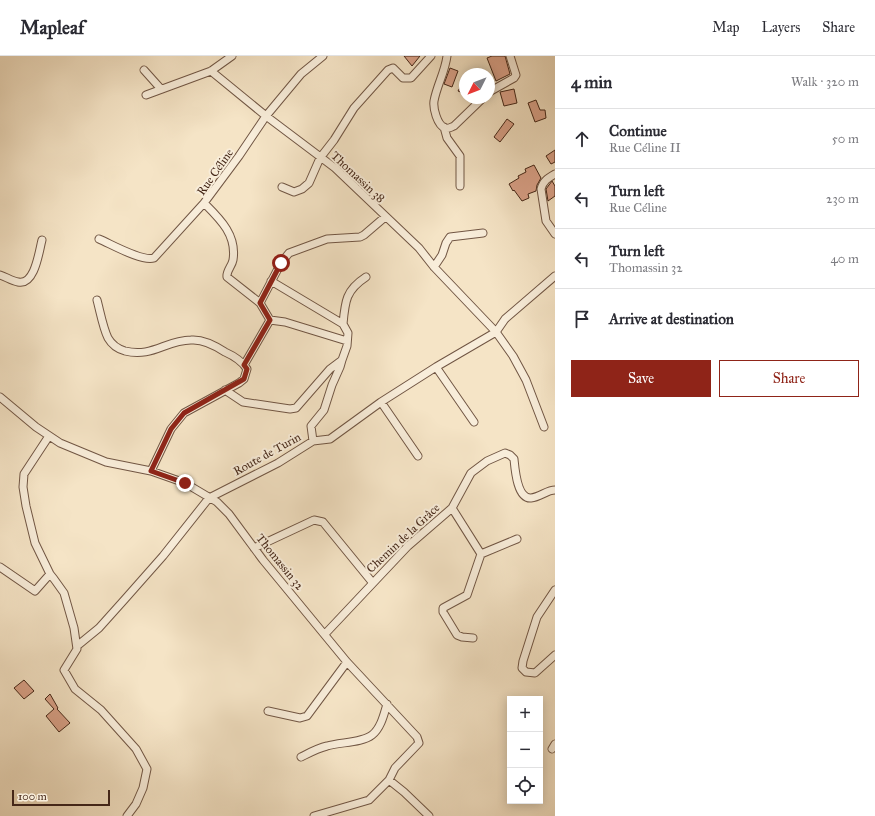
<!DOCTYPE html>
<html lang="en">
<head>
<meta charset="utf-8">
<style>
  :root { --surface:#fff; --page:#f2f2f3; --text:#2b2b33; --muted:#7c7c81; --line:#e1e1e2; --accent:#8f2418 }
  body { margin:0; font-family:"IM FELL Great Primer",serif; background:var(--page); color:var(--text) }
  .controls { position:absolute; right:12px; bottom:12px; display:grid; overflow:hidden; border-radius:0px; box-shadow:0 2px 10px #0003 }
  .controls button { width:36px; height:36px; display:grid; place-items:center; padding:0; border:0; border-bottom:1px solid var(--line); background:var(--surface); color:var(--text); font:20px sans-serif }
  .compass { position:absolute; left:459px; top:12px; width:36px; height:36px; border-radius:50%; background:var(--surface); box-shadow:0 2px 10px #0003; rotate:228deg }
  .scale { position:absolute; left:12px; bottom:10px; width:98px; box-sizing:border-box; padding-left:4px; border:2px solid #452718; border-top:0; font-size:11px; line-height:14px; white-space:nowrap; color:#452718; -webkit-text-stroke:3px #f8edda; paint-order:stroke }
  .stop { position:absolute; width:12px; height:12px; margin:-9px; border:3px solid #8f2418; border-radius:50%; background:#fff }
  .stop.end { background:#8f2418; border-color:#fff; box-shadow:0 1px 4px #0008 }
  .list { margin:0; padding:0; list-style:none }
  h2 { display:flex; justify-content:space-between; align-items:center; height:52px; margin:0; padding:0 16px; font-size:17px }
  h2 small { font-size:13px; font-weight:400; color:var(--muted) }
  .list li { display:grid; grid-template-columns:26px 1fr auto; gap:12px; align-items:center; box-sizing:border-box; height:60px; padding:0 16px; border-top:1px solid var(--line) }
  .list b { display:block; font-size:15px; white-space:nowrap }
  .list p { margin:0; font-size:13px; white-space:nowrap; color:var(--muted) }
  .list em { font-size:13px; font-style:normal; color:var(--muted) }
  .actions { display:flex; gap:8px; padding:12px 16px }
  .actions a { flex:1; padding:9px 0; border:1px solid var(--accent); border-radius:0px; text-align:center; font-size:14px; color:var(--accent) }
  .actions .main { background:var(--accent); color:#fff }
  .icon { flex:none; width:22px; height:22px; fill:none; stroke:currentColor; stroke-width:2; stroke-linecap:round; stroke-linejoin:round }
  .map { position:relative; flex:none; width:555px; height:760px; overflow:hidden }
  header { display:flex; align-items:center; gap:24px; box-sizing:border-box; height:56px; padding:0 20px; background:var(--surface); border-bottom:1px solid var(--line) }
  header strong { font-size:19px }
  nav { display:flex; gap:22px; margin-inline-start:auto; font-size:14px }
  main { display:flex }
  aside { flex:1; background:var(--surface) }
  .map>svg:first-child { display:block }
</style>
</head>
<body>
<header>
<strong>Mapleaf</strong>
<nav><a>Map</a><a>Layers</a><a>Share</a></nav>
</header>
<main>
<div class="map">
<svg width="555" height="760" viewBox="0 0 555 760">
  <rect width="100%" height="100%" fill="#f5e4c6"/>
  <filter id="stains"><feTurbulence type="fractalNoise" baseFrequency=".005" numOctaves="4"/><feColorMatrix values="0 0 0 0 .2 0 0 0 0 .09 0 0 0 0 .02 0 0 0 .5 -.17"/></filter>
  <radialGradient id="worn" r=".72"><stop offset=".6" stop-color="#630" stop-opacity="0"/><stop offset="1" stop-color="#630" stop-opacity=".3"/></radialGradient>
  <path fill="#dba38a" stroke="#452718" d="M404,0H420L412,10Z
    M492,0H505L510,18L496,25L487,2Z
    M450,12L458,15L452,31L444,28Z
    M465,23V38L458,35Z
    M514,33L517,47L504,50L500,36Z
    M536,44L540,54H545L546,62L535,66L528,47Z
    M507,63L514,68L500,86L494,81Z
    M555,94V106L551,108L546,100Z
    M534,109L541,122L537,129L536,135L528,138L529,142L522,145L514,134L513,135L509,128L519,122L518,120L526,116L525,113Z
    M552,125L555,130V140L548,145L546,133Z
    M24,624L34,635L24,643L14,632Z
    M50,638L58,652L57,653L70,667L59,676L46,660L54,653L45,643Z"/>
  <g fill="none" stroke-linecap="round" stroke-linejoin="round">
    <g stroke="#715644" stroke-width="9">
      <path id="minor" d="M447,0C445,16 437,29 434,45C433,52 437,69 445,72C449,73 451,71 454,70L483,42
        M144,14L161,33
        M211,15L266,60L335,112L419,192L434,211L496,276L513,300L526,324L544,371
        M489,36L514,22L516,19L510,0
        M146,39L211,15L232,0
        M444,71L447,82L460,100V130
        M555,118C548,122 543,125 541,133L546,165L555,178
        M282,131L294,136L302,133L309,127L320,102L334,84L354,52L388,14L393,12L403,22H411L431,0
        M204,147C220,163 237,179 233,204C232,210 226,215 227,221L260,247L270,264L244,309
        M99,183C111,188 142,206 154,202L204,147L239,100L266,60L301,18L323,0
        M434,211L442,199L446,187L450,181L483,177
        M0,219C6,221 12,225 18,226C35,230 39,195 42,184
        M97,244C100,255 103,272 108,282C112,289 118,293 125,295C152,302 166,284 191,284C203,283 216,290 225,296C234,300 242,305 247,313L244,323L239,327L184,357L171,373L151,415
        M260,247L281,207L289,197L327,183L360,181L364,179L385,161
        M270,264L285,266L347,285
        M343,268C345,245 346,234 366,221
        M436,311L474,366
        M225,334L243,346L290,353L296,352L330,313L342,304L347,290L348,277L343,268L271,225
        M0,341L36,371L60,387L106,406L151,415L185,427L217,446L229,458L263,504L347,606L417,681L419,687L395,712L389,724L369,744L314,760
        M381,346L418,400
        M49,380L24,418L23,431L26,450L35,487L50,518L54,523L64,537L74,572L77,593L64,614L75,633L101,654L136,693L147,713L143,732L136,748L127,760
        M313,385L311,370L324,354L332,329L340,311L342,304
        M452,452L481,498
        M254,492L314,464L323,466L372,526
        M0,511L35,535L50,518
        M555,534L537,561L523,605L522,612L526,616L535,617L555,599
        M325,578L408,490L452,452L471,417L487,405L505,397L510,399L514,403C515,413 517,443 531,442C540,441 547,434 555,434
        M473,582L462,581L457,579L443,556V552L467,539L481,498L517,483
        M77,590L99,572L125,543L163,500L209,442L278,407L313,385L330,383L381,346L436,311L496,276L505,263L555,220
        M268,655L300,662L307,660L347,606
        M552,693L555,688
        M301,701C309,697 318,692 327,690C340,686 362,687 372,679C381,672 384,658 387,648
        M389,724L404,736L429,760"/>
    </g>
    <use href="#minor" stroke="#f8edda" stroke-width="7"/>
  </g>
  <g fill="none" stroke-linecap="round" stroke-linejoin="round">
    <path stroke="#8f2418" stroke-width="5" d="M185,427L151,415L171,373L184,357L244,323L247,313L244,309L270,264L260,247L281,207"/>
  </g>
  <g text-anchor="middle" stroke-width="4" stroke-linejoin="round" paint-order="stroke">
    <g font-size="12" fill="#452718" stroke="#f8edda">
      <text transform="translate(215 116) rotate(-55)" y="4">Rue Céline</text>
      <text transform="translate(358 121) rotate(43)" y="4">Thomassin 38</text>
      <text transform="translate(267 398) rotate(-29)" y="4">Route de Turin</text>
      <text transform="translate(403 482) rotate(-43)" y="4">Chemin de la Grâce</text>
      <text transform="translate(280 506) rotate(51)" y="4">Thomassin 32</text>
    </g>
  </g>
  <rect width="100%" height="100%" filter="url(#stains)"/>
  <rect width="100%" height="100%" fill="url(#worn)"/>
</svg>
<div class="controls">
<button>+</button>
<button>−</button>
<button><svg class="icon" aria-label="locate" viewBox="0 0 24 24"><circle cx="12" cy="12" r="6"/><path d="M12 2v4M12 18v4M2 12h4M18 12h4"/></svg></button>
</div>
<svg class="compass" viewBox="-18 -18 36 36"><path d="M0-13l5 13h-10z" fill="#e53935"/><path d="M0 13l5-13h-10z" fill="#7c7c81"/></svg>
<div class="scale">100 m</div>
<div class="stop" style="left:281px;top:207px"></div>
<div class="stop end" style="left:185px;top:427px"></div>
</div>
<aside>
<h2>4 min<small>Walk · 320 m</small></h2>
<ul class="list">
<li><svg class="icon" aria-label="ahead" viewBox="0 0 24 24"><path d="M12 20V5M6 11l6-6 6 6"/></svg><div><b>Continue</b><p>Rue Céline II</p></div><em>50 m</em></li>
<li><svg class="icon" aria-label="left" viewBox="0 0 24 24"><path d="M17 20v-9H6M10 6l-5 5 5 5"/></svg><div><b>Turn left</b><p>Rue Céline</p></div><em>230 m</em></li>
<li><svg class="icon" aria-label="left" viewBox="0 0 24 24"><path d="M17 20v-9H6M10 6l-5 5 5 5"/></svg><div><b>Turn left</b><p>Thomassin 32</p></div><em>40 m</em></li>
<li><svg class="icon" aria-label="arrive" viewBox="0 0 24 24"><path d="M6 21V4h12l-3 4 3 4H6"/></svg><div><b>Arrive at destination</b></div></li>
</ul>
<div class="actions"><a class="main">Save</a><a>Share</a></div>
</aside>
</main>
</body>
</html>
